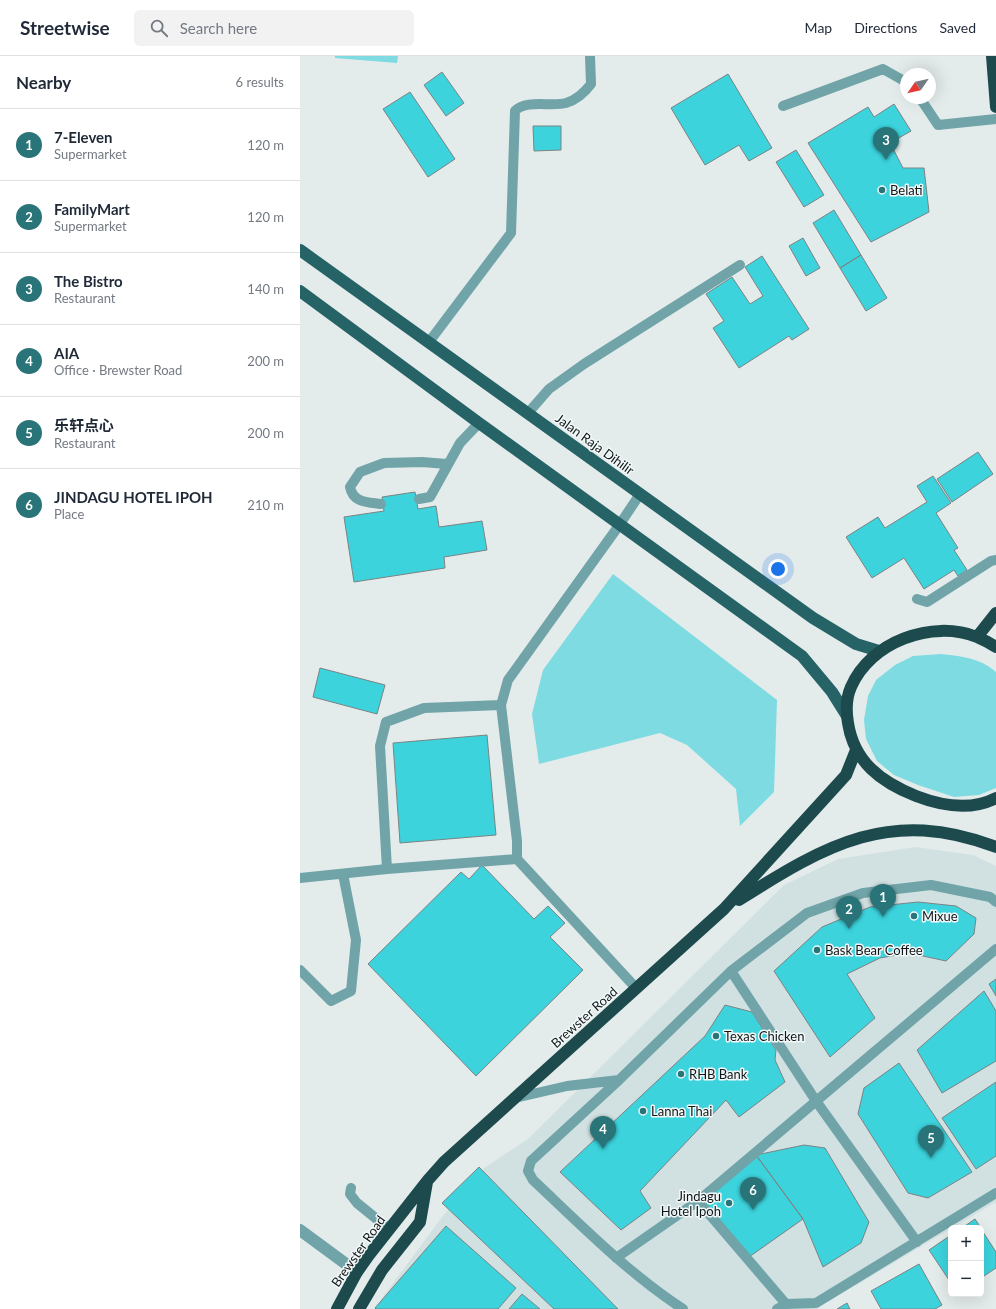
<!DOCTYPE html>
<html lang="en">
<head>
<meta charset="utf-8">
<style>
  :root { --surface:#fff; --page:#f2f2f3; --text:#1f2937; --muted:#747a83; --line:#e0e1e3; --accent:#297478 }
  body { margin:0; font-family:Lato,"Noto Sans SC",sans-serif; background:var(--page); color:var(--text) }
  .controls { position:absolute; right:12px; bottom:12px; display:grid; overflow:hidden; border-radius:6px; box-shadow:0 4px 16px #0002 }
  .controls button { width:36px; height:36px; display:grid; place-items:center; padding:0; border:0; border-bottom:1px solid var(--line); background:var(--surface); color:var(--text); font:20px sans-serif }
  .compass { position:absolute; left:600px; top:12px; width:36px; height:36px; border-radius:50%; background:var(--surface); box-shadow:0 4px 16px #0002; rotate:236deg }
  .you { position:absolute; left:478px; top:513px; width:14px; height:14px; margin:-10px; border:3px solid #fff; border-radius:50%; background:#1a73e8; box-shadow:0 0 0 6px #1a73e833 }
  .badge { display:grid; place-items:center; width:26px; height:26px; border-radius:50%; background:var(--accent); color:#fff; font-size:13px; font-weight:700 }
  .pin { position:absolute; translate:-50% -33px; filter:drop-shadow(0 1px 2px #0008) }
  .pin::after { content:''; position:absolute; top:21px; width:14px; height:12px; background:inherit; clip-path:polygon(0 0,100% 0,50% 100%) }
  .list { margin:0; padding:0; list-style:none }
  h2 { display:flex; justify-content:space-between; align-items:center; height:52px; margin:0; padding:0 16px; font-size:17px }
  h2 small { font-size:13px; font-weight:400; color:var(--muted) }
  .list li { display:grid; grid-template-columns:26px 1fr auto; gap:12px; align-items:center; box-sizing:border-box; height:72px; padding:0 16px; border-top:1px solid var(--line) }
  .list b { display:block; font-size:15px; white-space:nowrap }
  .list p { margin:0; font-size:13px; white-space:nowrap; color:var(--muted) }
  .list em { font-size:13px; font-style:normal; color:var(--muted) }
  .icon { flex:none; width:22px; height:22px; fill:none; stroke:currentColor; stroke-width:2; stroke-linecap:round; stroke-linejoin:round }
  .map { position:relative; flex:none; width:696px; height:1253px; overflow:hidden }
  header { display:flex; align-items:center; gap:24px; box-sizing:border-box; height:56px; padding:0 20px; background:var(--surface); border-bottom:1px solid var(--line) }
  header strong { font-size:19px }
  nav { display:flex; gap:22px; margin-inline-start:auto; font-size:14px }
  .search { width:280px; height:36px; background:var(--page); display:flex; align-items:center; gap:10px; box-sizing:border-box; padding:0 14px; border-radius:6px; color:var(--muted); font-size:15px }
  main { display:flex }
  aside { flex:1; background:var(--surface) }
  .map>svg:first-child { display:block }
</style>
</head>
<body>
<header>
<strong>Streetwise</strong>
<div class="search"><svg class="icon" aria-label="search" viewBox="0 0 24 24"><circle cx="10" cy="10" r="6"/><path d="M15 15l6 6"/></svg>Search here</div>
<nav><a>Map</a><a>Directions</a><a>Saved</a></nav>
</header>
<main>
<aside>
<h2>Nearby<small>6 results</small></h2>
<ul class="list">
<li><span class="badge">1</span><div><b>7-Eleven</b><p>Supermarket</p></div><em>120 m</em></li>
<li><span class="badge">2</span><div><b>FamilyMart</b><p>Supermarket</p></div><em>120 m</em></li>
<li><span class="badge">3</span><div><b>The Bistro</b><p>Restaurant</p></div><em>140 m</em></li>
<li><span class="badge">4</span><div><b>AIA</b><p>Office · Brewster Road</p></div><em>200 m</em></li>
<li><span class="badge">5</span><div><b>乐轩点心</b><p>Restaurant</p></div><em>200 m</em></li>
<li><span class="badge">6</span><div><b>JINDAGU HOTEL IPOH</b><p>Place</p></div><em>210 m</em></li>
</ul>
</aside>
<div class="map">
<svg width="696" height="1253" viewBox="0 0 696 1253">
  <rect width="100%" height="100%" fill="#e4ebeb"/>
  <path fill="#d1e1e2" d="M615,791L673,799L696,810V1146L516,1253H74L142,1161L184,1112L228,1083L484,829L538,803Z"/>
  <path fill="#7ddbe1" d="M35,0H98L97,7L35,2Z
    M313,518L477,644L474,736L440,770L436,733L387,689L360,677L239,708L232,658L243,614Z
    M641,598C661,600 680,602 696,616V732L679,739L654,741L618,729L594,719L577,705L566,683L564,664L568,640L576,624L595,609L613,600Z"/>
  <path fill="#3cd3dd" stroke="#7c8383" d="M142,16L164,47L146,60L124,29Z
    M428,18L472,92L449,105L439,89L405,109L371,52Z
    M110,36L155,103L128,121L83,53Z
    M594,48L611,75L590,87L603,112H624L629,156L571,186L508,87L568,51L574,61Z
    M233,70H261V94L234,95Z
    M496,94L524,139L504,151L476,106Z
    M534,154L561,199L540,212L513,167Z
    M503,182L520,212L506,220L489,190Z
    M561,199L587,242L566,255L540,212Z
    M462,200L509,273L492,284L489,280L439,312L413,272L424,265L406,238L432,221L450,248L463,240L445,211Z
    M678,396L693,418L652,446L637,423Z
    M633,420L651,447L636,457L658,492L654,494L667,514L658,520L654,514L624,533L604,502L572,522L546,481L578,461L585,472L627,446L617,430Z
    M115,436L118,453L136,450L139,471L182,465L187,494L144,501L145,512L54,526L44,461L84,455L82,441Z
    M20,612L85,629L77,658L13,641Z
    M187,679L196,779L100,787L93,687Z
    M182,809L234,863L248,850L265,867L250,881L283,914L176,1020L68,908L161,816L169,823Z
    M618,846L656,850L676,862L674,878L646,905L609,897L580,902L547,918L575,962L530,1001L474,915L522,871L570,851Z
    M696,923V940L689,928Z
    M684,935L696,955V1005L642,1037L617,994Z
    M425,949L452,956L476,994L475,1004L485,1026L439,1061L426,1044L340,1135L351,1152L321,1174L260,1116L405,980Z
    M599,1007L672,1116L628,1142L608,1137L558,1058L564,1032Z
    M696,1026V1100L676,1113L642,1062Z
    M504,1089L525,1092L569,1166L561,1187L523,1211L503,1163L456,1099Z
    M456,1099L503,1163L449,1201L402,1145Z
    M179,1111L318,1253H254L142,1147Z
    M675,1163L681,1172H662Z
    M146,1170L216,1232L198,1253H76L75,1252Z
    M681,1173L696,1196V1212L681,1222Z
    M651,1179V1227L629,1194Z
    M619,1208L642,1249L635,1253H581L571,1235Z
    M222,1238L240,1253H209Z
    M547,1247L550,1253H537Z"/>
  <g fill="none" stroke-linecap="round" stroke-linejoin="round">
    <path stroke="#70a4a8" stroke-width="10" d="M620,42L638,69L696,63
      M483,50L583,13L606,26
      M129,286L211,177L215,55C226,43 252,51 266,47C276,44 285,36 291,28L290,0
      M228,357L249,333L284,308L440,209
      M119,443L130,441L160,387L179,367
      M81,448C68,446 53,447 50,431L60,416L84,407L122,406L147,408
      M617,543L627,546L691,505L696,504
      M217,803L336,932
      M87,813L80,690L86,666L124,652L201,649
      M0,822L87,813L217,803V785L201,649L208,624L320,468L340,438
      M0,914L31,945L51,935L56,884L43,818
      M431,915L516,1045L617,1186
      M215,1042L267,1030L319,1024
      M51,1132L50,1138L57,1147L89,1173
      M398,1145L486,1248
      M316,1202L398,1145L696,893
      M383,1253C328,1217 281,1169 233,1124L228,1115L231,1105L319,1024L431,915L507,857L563,837L631,829L690,841L696,846
      M477,1253L486,1248L516,1247L696,1137"/>
    <path stroke="#70a4a8" stroke-width="12" d="M0,1174L57,1216"/>
    <path stroke="#266367" stroke-width="12" d="M0,194L513,562L556,588L579,595
      M0,235L179,367L502,600L532,636L547,660"/>
    <path stroke="#1d4a4d" stroke-width="12" d="M692,0L696,51
      M677,581L696,557
      M696,591C690,587 684,584 677,581C632,563 570,586 551,631C546,642 546,655 548,667C554,706 581,726 616,740C642,750 671,755 696,742
      M439,844C527,788 591,751 696,791
      M37,1253L57,1216L69,1199L128,1124L144,1106L424,853L546,719L556,694
      M59,1253L82,1214L120,1166L127,1126"/>
  </g>
  <g fill="#297478" stroke="#f1f8f9" stroke-width="1.5">
    <circle cx="582" cy="134" r="4"/>
    <circle cx="614" cy="860" r="4"/>
    <circle cx="517" cy="894" r="4"/>
    <circle cx="416" cy="980" r="4"/>
    <circle cx="381" cy="1018" r="4"/>
    <circle cx="343" cy="1055" r="4"/>
    <circle cx="429" cy="1147" r="4"/>
  </g>
  <g text-anchor="middle" stroke-width="3" stroke-linejoin="round" paint-order="stroke">
    <g font-size="13" fill="#131616" stroke="#f1f8f9" text-anchor="start">
      <text x="590" y="139">Belati</text>
      <text x="622" y="865">Mixue</text>
      <text x="525" y="899">Bask Bear Coffee</text>
      <text x="424" y="985">Texas Chicken</text>
      <text x="389" y="1023">RHB Bank</text>
      <text x="351" y="1060">Lanna Thai</text>
      <text x="421" y="1145" text-anchor="end">Jindagu<tspan x="421" dy="15">Hotel Ipoh</tspan></text>
    </g>
    <g font-size="13" fill="#131616" stroke="#f1f8f9">
      <text transform="translate(295 388) rotate(36)" y="5">Jalan Raja Dihilir</text>
      <text transform="translate(284 961) rotate(-42)" y="5">Brewster Road</text>
      <text transform="translate(58 1195) rotate(-55)" y="5">Brewster Road</text>
    </g>
  </g>
</svg>
<div class="controls">
<button>+</button>
<button>−</button>
</div>
<svg class="compass" viewBox="-18 -18 36 36"><path d="M0-13l5 13h-10z" fill="#e53935"/><path d="M0 13l5-13h-10z" fill="#747a83"/></svg>
<div class="you"></div>
<div class="pin badge" style="left:583px;top:861px">1</div>
<div class="pin badge" style="left:549px;top:873px">2</div>
<div class="pin badge" style="left:586px;top:104px">3</div>
<div class="pin badge" style="left:303px;top:1093px">4</div>
<div class="pin badge" style="left:631px;top:1102px">5</div>
<div class="pin badge" style="left:453px;top:1154px">6</div>
</div>
</main>
</body>
</html>
